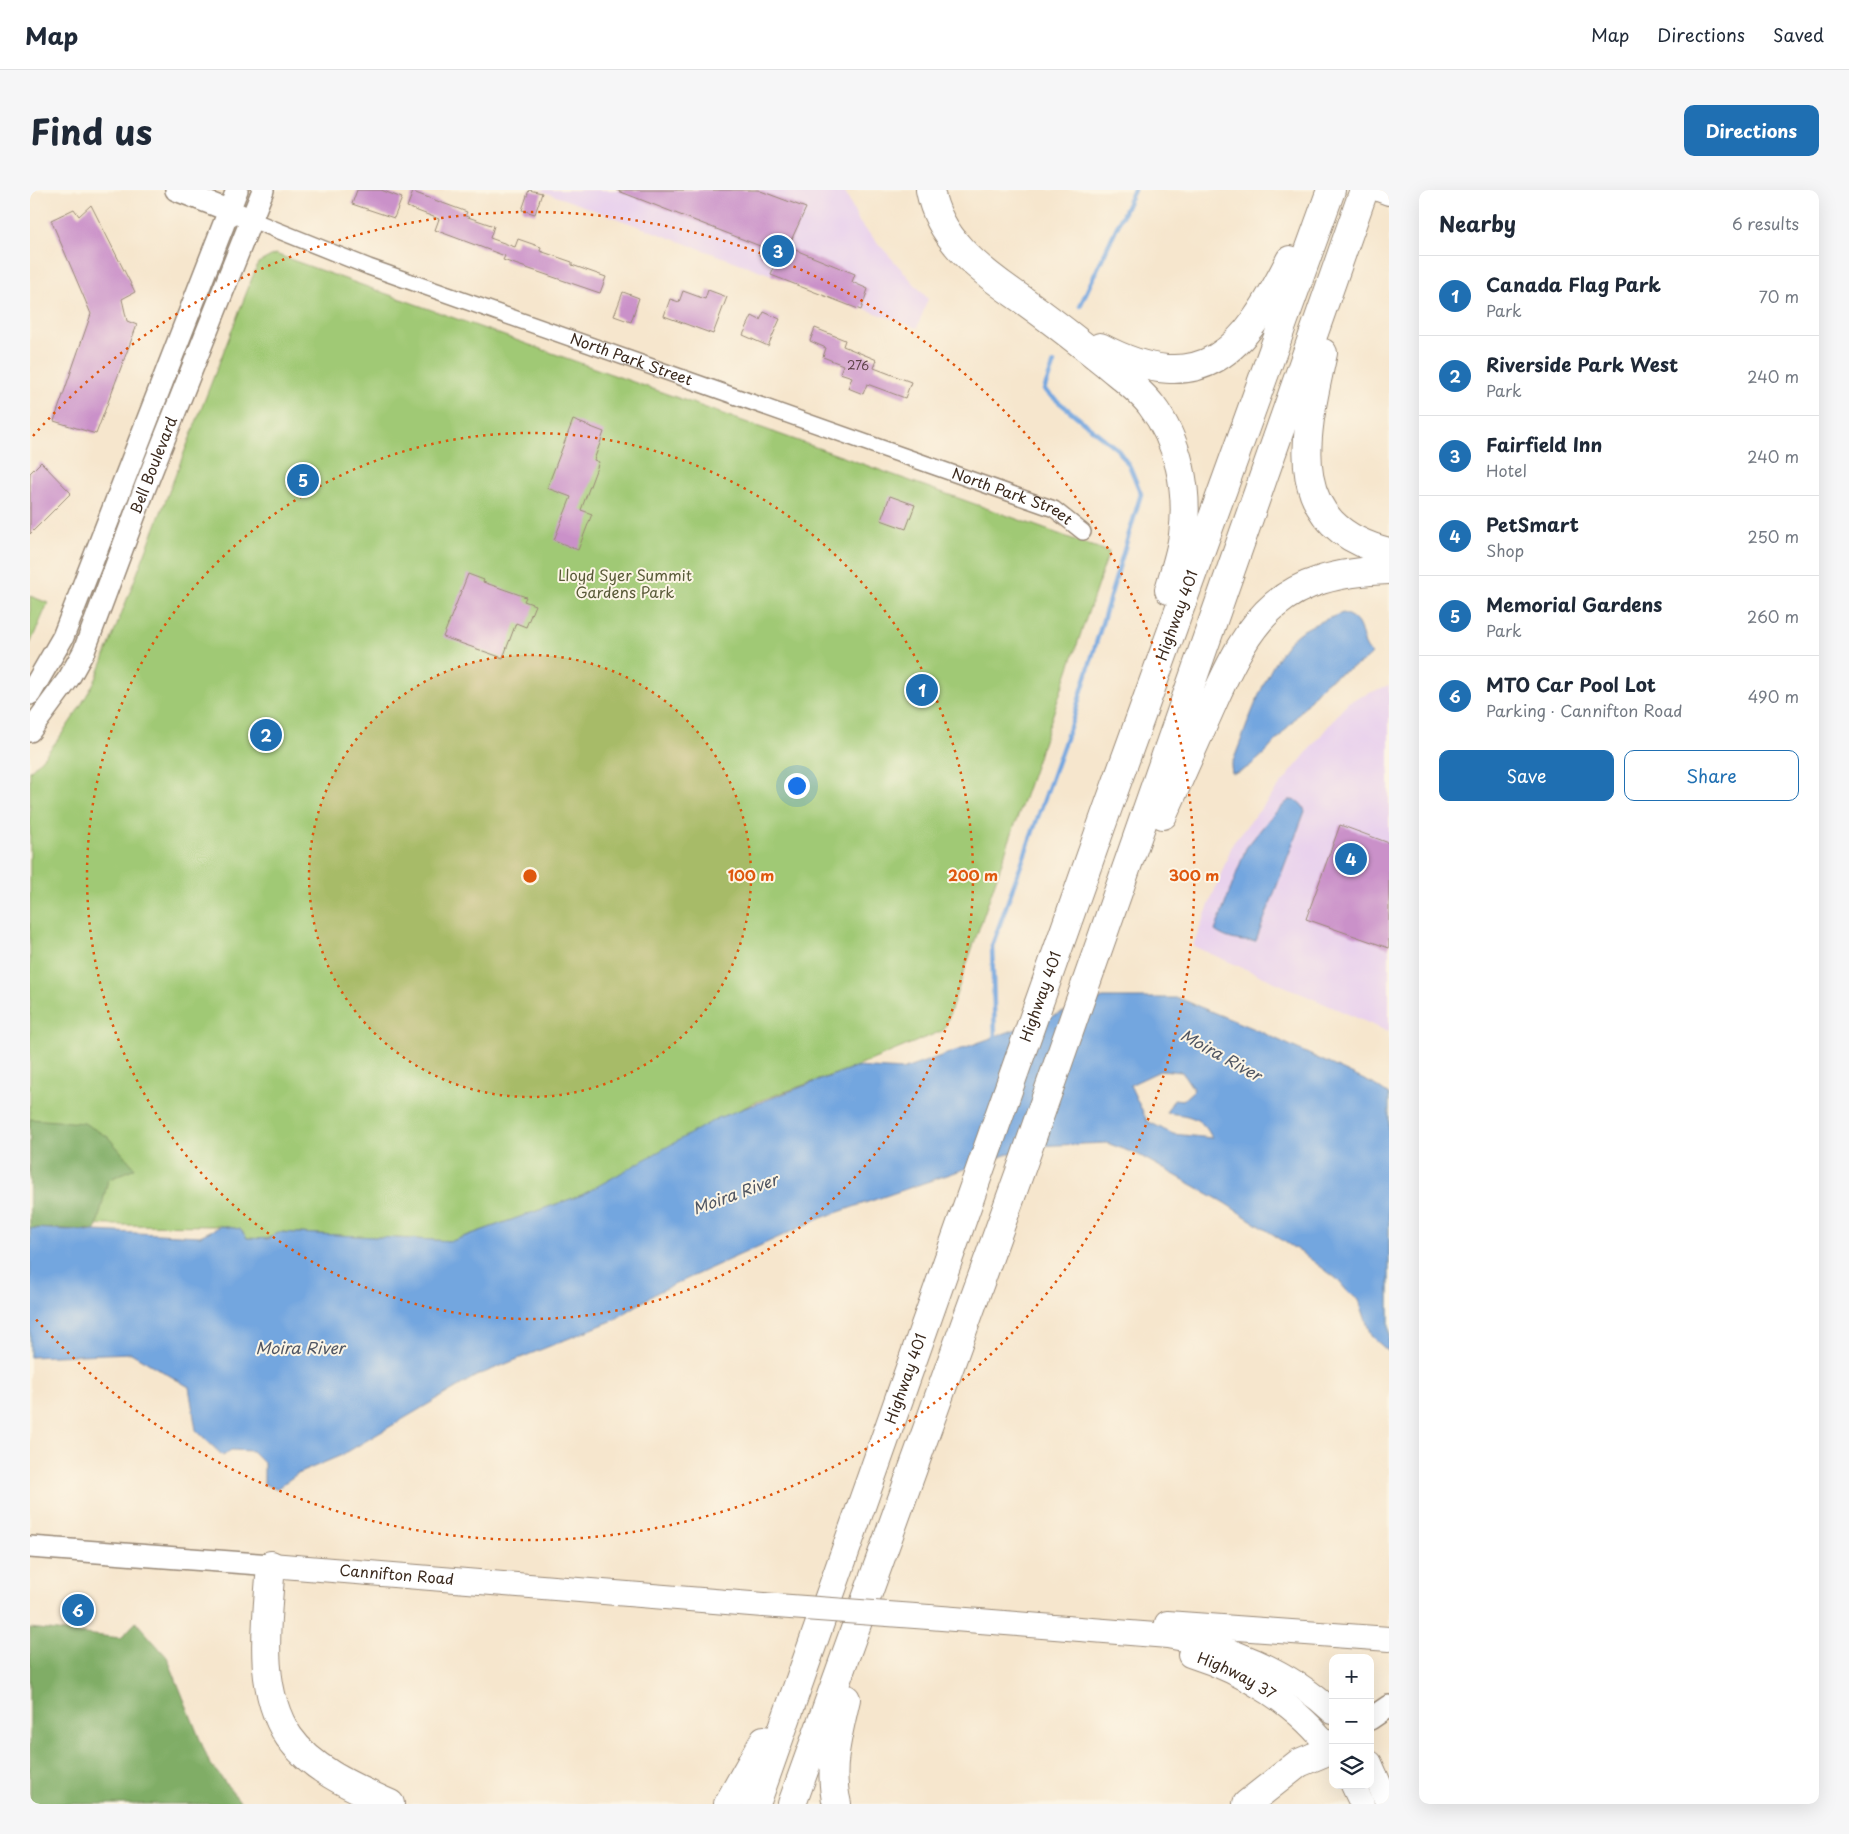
<!DOCTYPE html>
<html lang="en">
<head>
<meta charset="utf-8">
<style>
  :root { --surface:#fff; --page:#f6f6f7; --text:#1f2937; --muted:#747a83; --line:#e0e1e3; --accent:#1f6fb2 }
  body { margin:0; font-family:"Playpen Sans",sans-serif; background:var(--page); color:var(--text) }
  .controls { position:absolute; right:15px; bottom:15px; display:grid; overflow:hidden; border-radius:10px; box-shadow:0 5px 20px #0002 }
  .controls button { width:45px; height:45px; display:grid; place-items:center; padding:0; border:0; border-bottom:1px solid var(--line); background:var(--surface); color:var(--text); font:25px sans-serif }
  .you { position:absolute; left:766px; top:595px; width:18px; height:18px; margin:-12px; border:4px solid #fff; border-radius:50%; background:#1a73e8; box-shadow:0 0 0 8px #1a73e833 }
  .badge { display:grid; place-items:center; width:32px; height:32px; border-radius:50%; background:var(--accent); color:#fff; font-size:16px; font-weight:700 }
  .pin { position:absolute; translate:-50% -50%; border:2px solid #fff; box-shadow:0 1px 5px #0006 }
  .list { margin:0; padding:0; list-style:none }
  h2 { display:flex; justify-content:space-between; align-items:center; height:65px; margin:0; padding:0 20px; font-size:21px }
  h2 small { font-size:16px; font-weight:400; color:var(--muted) }
  .list li { display:grid; grid-template-columns:32px 1fr auto; gap:15px; align-items:center; box-sizing:border-box; height:80px; padding:0 20px; border-top:1px solid var(--line) }
  .list b { display:block; font-size:19px; white-space:nowrap }
  .list p { margin:0; font-size:16px; white-space:nowrap; color:var(--muted) }
  .list em { font-size:16px; font-style:normal; color:var(--muted) }
  .actions { display:flex; gap:10px; padding:15px 20px }
  .actions a { flex:1; padding:11px 0; border:1px solid var(--accent); border-radius:10px; text-align:center; font-size:18px; color:var(--accent) }
  .actions .main { background:var(--accent); color:#fff }
  .icon { flex:none; width:28px; height:28px; fill:none; stroke:currentColor; stroke-width:2; stroke-linecap:round; stroke-linejoin:round }
  .map { position:relative; flex:none; width:1359px; height:1614px; overflow:hidden; border-radius:10px }
  header { display:flex; align-items:center; gap:30px; box-sizing:border-box; height:70px; padding:0 25px; background:var(--surface); border-bottom:1px solid var(--line) }
  header strong { font-size:24px }
  nav { display:flex; gap:28px; margin-inline-start:auto; font-size:18px }
  .intro { display:flex; align-items:center; justify-content:space-between; box-sizing:border-box; height:120px; padding:0 30px }
  h1 { margin:0; font-size:35px }
  .button { padding:12px 22px; border-radius:10px; background:var(--accent); color:#fff; font-size:18px; font-weight:700 }
  main { display:flex; gap:30px; padding:0 30px }
  aside { flex:1; background:var(--surface); border-radius:10px; box-shadow:0 5px 20px #0002 }
  .map>svg:first-child { display:block }
</style>
</head>
<body>
<header>
<strong>Map</strong>
<nav><a>Map</a><a>Directions</a><a>Saved</a></nav>
</header>
<div class="intro"><h1>Find us</h1><a class="button">Directions</a></div>
<main>
<div class="map">
<svg width="1359" height="1614" viewBox="0 0 1359 1614">
  <rect width="100%" height="100%" fill="#fcf5e5"/>
  <filter id="ink" filterUnits="userSpaceOnUse"><feTurbulence type="fractalNoise" baseFrequency=".02" numOctaves="2"/><feDisplacementMap in="SourceGraphic" scale="10" xChannelSelector="R" yChannelSelector="G"/><feConvolveMatrix kernelMatrix="1 2 1 2 8 2 1 2 1" color-interpolation-filters="sRGB"/></filter>
  <filter id="wash" filterUnits="userSpaceOnUse"><feTurbulence type="fractalNoise" baseFrequency=".0096" numOctaves="4" result="noise"/><feDisplacementMap in="SourceGraphic" scale="20" xChannelSelector="R" yChannelSelector="G"/><feGaussianBlur stdDeviation="1.12" result="paint"/><feColorMatrix in="noise" values="0 0 0 0 0 0 0 0 0 0 0 0 0 0 0 0 0 1.4 0 .05"/><feComposite in="paint" operator="in"/></filter>
  <g filter="url(#wash)">
    <rect width="100%" height="100%" fill="#f6e6cd"/>
    <path fill="#e9d2ed" d="M509,0H814L829,32L898,109L887,138Z
      M1359,495V842L1163,756L1203,653L1318,512Z"/>
    <path fill="#a0c974" stroke="#6e7a49" d="M245,64L1079,362L914,840L825,877L723,913L552,1005L422,1051L249,1042C236,1051 232,1049 217,1048L210,1039L191,1036L0,1034V581C28,554 47,523 66,489L228,73Z
      M0,406L18,413L0,454Z"/>
    <path fill="#80ad66" stroke="#5e6c42" d="M0,929L54,933L78,947L105,978L78,990L66,1040L0,1038Z
      M106,1432L137,1467L179,1572L212,1614H0V1438L91,1448Z"/>
    <path fill="#73a6df" stroke="#57687e" fill-rule="evenodd" d="M1313,423C1339,432 1326,450 1342,464C1333,476 1307,482 1294,494C1275,512 1227,585 1202,583L1201,576C1216,541 1239,463 1270,442C1283,434 1299,428 1313,423Z
      M1259,610C1268,610 1272,613 1275,621L1226,751C1212,752 1197,750 1185,741L1216,658L1240,628Z
      M1073,808H1148L1229,841L1343,894L1359,905V1162L1341,1146L1329,1110L1317,1101L1307,1089L1275,1065L1193,1012L1109,965L1077,953L1002,956L791,1028L628,1102L584,1130L446,1186L312,1265L267,1284L246,1299L234,1294V1273L222,1261L201,1260L193,1266L166,1240L159,1197L101,1163L0,1167V1038L170,1046L191,1036L210,1039L217,1048L238,1049L248,1042L422,1051L552,1005L688,928L825,877L872,880ZM1132,880L1152,882L1164,900L1153,910L1144,909L1136,923C1157,925 1172,926 1182,948L1143,944L1117,931L1100,895Z"/>
    <g fill="none" stroke-linecap="round" stroke-linejoin="round">
      <path stroke="#73a6df" stroke-width="4.5" d="M1050,116L1104,0
        M965,847L962,756L1045,523L1111,304L1100,277L1088,260L1014,200L1024,173"/>
    </g>
    <g id="blocks">
      <path fill="#ca91c9" d="M327,0H351L372,8L364,28L322,14Z
        M499,0L512,3L505,24L492,20Z
        M586,0H728L776,18L758,57L825,84L822,92L838,99L831,120L741,85L745,72L729,65L730,56Z
        M383,2L437,22L435,26L464,36L460,48L485,57L488,49L511,57L510,61L542,72V75L576,87L570,103L473,70L475,66L405,40L409,29L377,17Z
        M61,15L105,102L92,109L97,131L107,135L66,244L24,231L61,124L21,30L44,19L49,26Z
        M678,100L697,107L683,144L634,126L640,109L649,112L653,101L675,109Z
        M593,102L609,108L601,132L584,126Z
        M734,122L750,129L738,156L713,145L722,126L730,130Z
        M785,138L815,150L813,156L847,170L844,178L881,192L875,208L837,194L833,204L818,198L822,187L810,183L813,175L793,167L796,158L780,151Z
        M543,230L574,242L564,270L569,272L551,320L562,324L548,360L524,350L541,307L517,298Z
        M11,272L41,303L0,344V283Z
        M860,306L885,315L876,339L851,330Z
        M438,384L454,390L453,392L496,407L494,411L505,415L496,437L486,433L473,468L413,447Z
        M1310,635L1359,653V758L1276,729Z"/>
    </g>
  </g>
  <g filter="url(#ink)">
    <use href="#blocks" fill-opacity="0" stroke="#988876" stroke-width="1"/>
    <g fill="none" stroke-linecap="round" stroke-linejoin="round">
      <g stroke="#988876" stroke-width="18">
        <g id="street">
          <path id="s1" d="M222,30L339,77L1024,319L1053,342"/>
        </g>
      </g>
      <g stroke="#988876" stroke-width="24">
        <g id="secondary">
          <path d="M146,0L213,26"/>
          <path d="M0,504L33,447L207,0"/>
          <path id="s2" d="M0,541L39,488L54,461L116,295L233,0"/>
          <path d="M0,1357L241,1375"/>
          <path d="M1340,1529L1359,1516"/>
        </g>
      </g>
      <g stroke="#988876" stroke-width="26">
        <g id="primary">
          <path d="M1351,0L1359,3"/>
          <path id="s3" d="M241,1375L733,1415"/>
          <path d="M899,1427L1138,1446C1196,1454 1260,1481 1303,1522"/>
          <path d="M1137,1433L1359,1449"/>
          <path id="s4" d="M1160,1465C1214,1482 1270,1516 1303,1563"/>
          <path d="M1340,1573L1358,1614"/>
          <path d="M1323,1595L1332,1614"/>
        </g>
      </g>
      <g stroke="#988876" stroke-width="30">
        <g id="highway">
          <path d="M900,0C909,48 946,77 983,103C1015,125 1044,148 1074,172C1090,186 1109,199 1121,215C1149,251 1159,301 1153,345C1151,363 1144,382 1139,400"/>
          <path d="M1070,157C1173,211 1215,160 1260,70"/>
          <path d="M1293,163C1275,245 1251,335 1359,362"/>
          <path d="M1133,625C1149,589 1165,553 1181,517C1222,423 1251,384 1359,380"/>
          <path d="M241,1375C237,1430 226,1498 259,1547C282,1580 325,1598 360,1614"/>
          <path d="M698,1614L734,1550"/>
          <path id="s5" d="M726,1614L1077,620L1301,0"/>
          <path d="M762,1614L992,976L1334,0"/>
          <path d="M807,1614C798,1579 808,1544 816,1509"/>
          <path d="M1217,1614L1269,1573L1300,1560"/>
        </g>
      </g>
      <use href="#street" stroke="#fff" stroke-width="15"/>
      <use href="#secondary" stroke="#fff" stroke-width="21"/>
      <use href="#primary" stroke="#fff" stroke-width="24"/>
      <use href="#highway" stroke="#fff" stroke-width="28"/>
      <g stroke="#988876" stroke-width="26" stroke-linecap="butt">
        <path id="primary-bridge" d="M733,1415L899,1427"/>
      </g>
      <use href="#primary-bridge" stroke="#fff" stroke-width="24"/>
    </g>
  </g>
  <circle cx="500" cy="686" r="221" fill="#df570d" fill-opacity=".12"/>
  <g fill="none" stroke="#df570d" stroke-width="2.5" stroke-dasharray="2.5 5">
    <circle cx="500" cy="686" r="221"/>
    <circle cx="500" cy="686" r="443"/>
    <path d="M3 246A664 664 0 1 1 3 1126"/>
  </g>
  <g text-anchor="middle" stroke-width="4" stroke-linejoin="round" paint-order="stroke">
    <g font-size="12" fill="#5f4449">
      <text x="828" y="180">276</text>
    </g>
    <g font-size="15" fill="#3b2a1e" stroke="#fcf5e5">
      <text dy="5" stroke="none"><textPath href="#s1" startOffset="404">North Park Street</textPath></text>
      <text dy="5" stroke="none"><textPath href="#s2" startOffset="295">Bell Boulevard</textPath></text>
      <text dy="5" stroke="none"><textPath href="#s1" startOffset="809">North Park Street</textPath></text>
      <text dy="5" stroke="none"><textPath href="#s5" startOffset="1261">Highway 401</textPath></text>
      <text dy="5" stroke="none"><textPath href="#s5" startOffset="856">Highway 401</textPath></text>
      <text dy="5" stroke="none"><textPath href="#s5" startOffset="451">Highway 401</textPath></text>
      <text dy="5" stroke="none"><textPath href="#s3" startOffset="126">Cannifton Road</textPath></text>
      <text dy="5" stroke="none"><textPath href="#s4" startOffset="51">Highway 37</textPath></text>
    </g>
    <g font-size="15" fill="#595a38" stroke="#fcf5e5">
      <text x="595" y="391">Lloyd Syer Summit<tspan x="595" dy="17">Gardens Park</tspan></text>
    </g>
    <g font-size="16" font-style="italic" fill="#4f5562" stroke="#fcf5e5">
      <text transform="translate(1191 865) rotate(29)" y="6">Moira River</text>
      <text transform="translate(705 1004) rotate(-20)" y="6">Moira River</text>
      <text x="270" y="1164">Moira River</text>
    </g>
  </g>
  <circle cx="500" cy="686" r="8" fill="#df570d" stroke="#fcf5e5" stroke-width="2.5"/>
  <g font-size="15" text-anchor="middle" font-weight="bold" fill="#df570d" stroke="#fcf5e5" stroke-width="4" stroke-linejoin="round" paint-order="stroke">
    <text x="721" y="691">100 m</text>
    <text x="943" y="691">200 m</text>
    <text x="1164" y="691">300 m</text>
  </g>
</svg>
<div class="controls">
<button>+</button>
<button>−</button>
<button><svg class="icon" aria-label="layers" viewBox="0 0 24 24"><path d="M12 4l9 5-9 5-9-5zM3 14l9 5 9-5"/></svg></button>
</div>
<div class="you"></div>
<div class="pin badge" style="left:892px;top:500px">1</div>
<div class="pin badge" style="left:236px;top:545px">2</div>
<div class="pin badge" style="left:748px;top:61px">3</div>
<div class="pin badge" style="left:1321px;top:669px">4</div>
<div class="pin badge" style="left:273px;top:290px">5</div>
<div class="pin badge" style="left:48px;top:1420px">6</div>
</div>
<aside>
<h2>Nearby<small>6 results</small></h2>
<ul class="list">
<li><span class="badge">1</span><div><b>Canada Flag Park</b><p>Park</p></div><em>70 m</em></li>
<li><span class="badge">2</span><div><b>Riverside Park West</b><p>Park</p></div><em>240 m</em></li>
<li><span class="badge">3</span><div><b>Fairfield Inn</b><p>Hotel</p></div><em>240 m</em></li>
<li><span class="badge">4</span><div><b>PetSmart</b><p>Shop</p></div><em>250 m</em></li>
<li><span class="badge">5</span><div><b>Memorial Gardens</b><p>Park</p></div><em>260 m</em></li>
<li><span class="badge">6</span><div><b>MTO Car Pool Lot</b><p>Parking · Cannifton Road</p></div><em>490 m</em></li>
</ul>
<div class="actions"><a class="main">Save</a><a>Share</a></div>
</aside>
</main>
</body>
</html>
